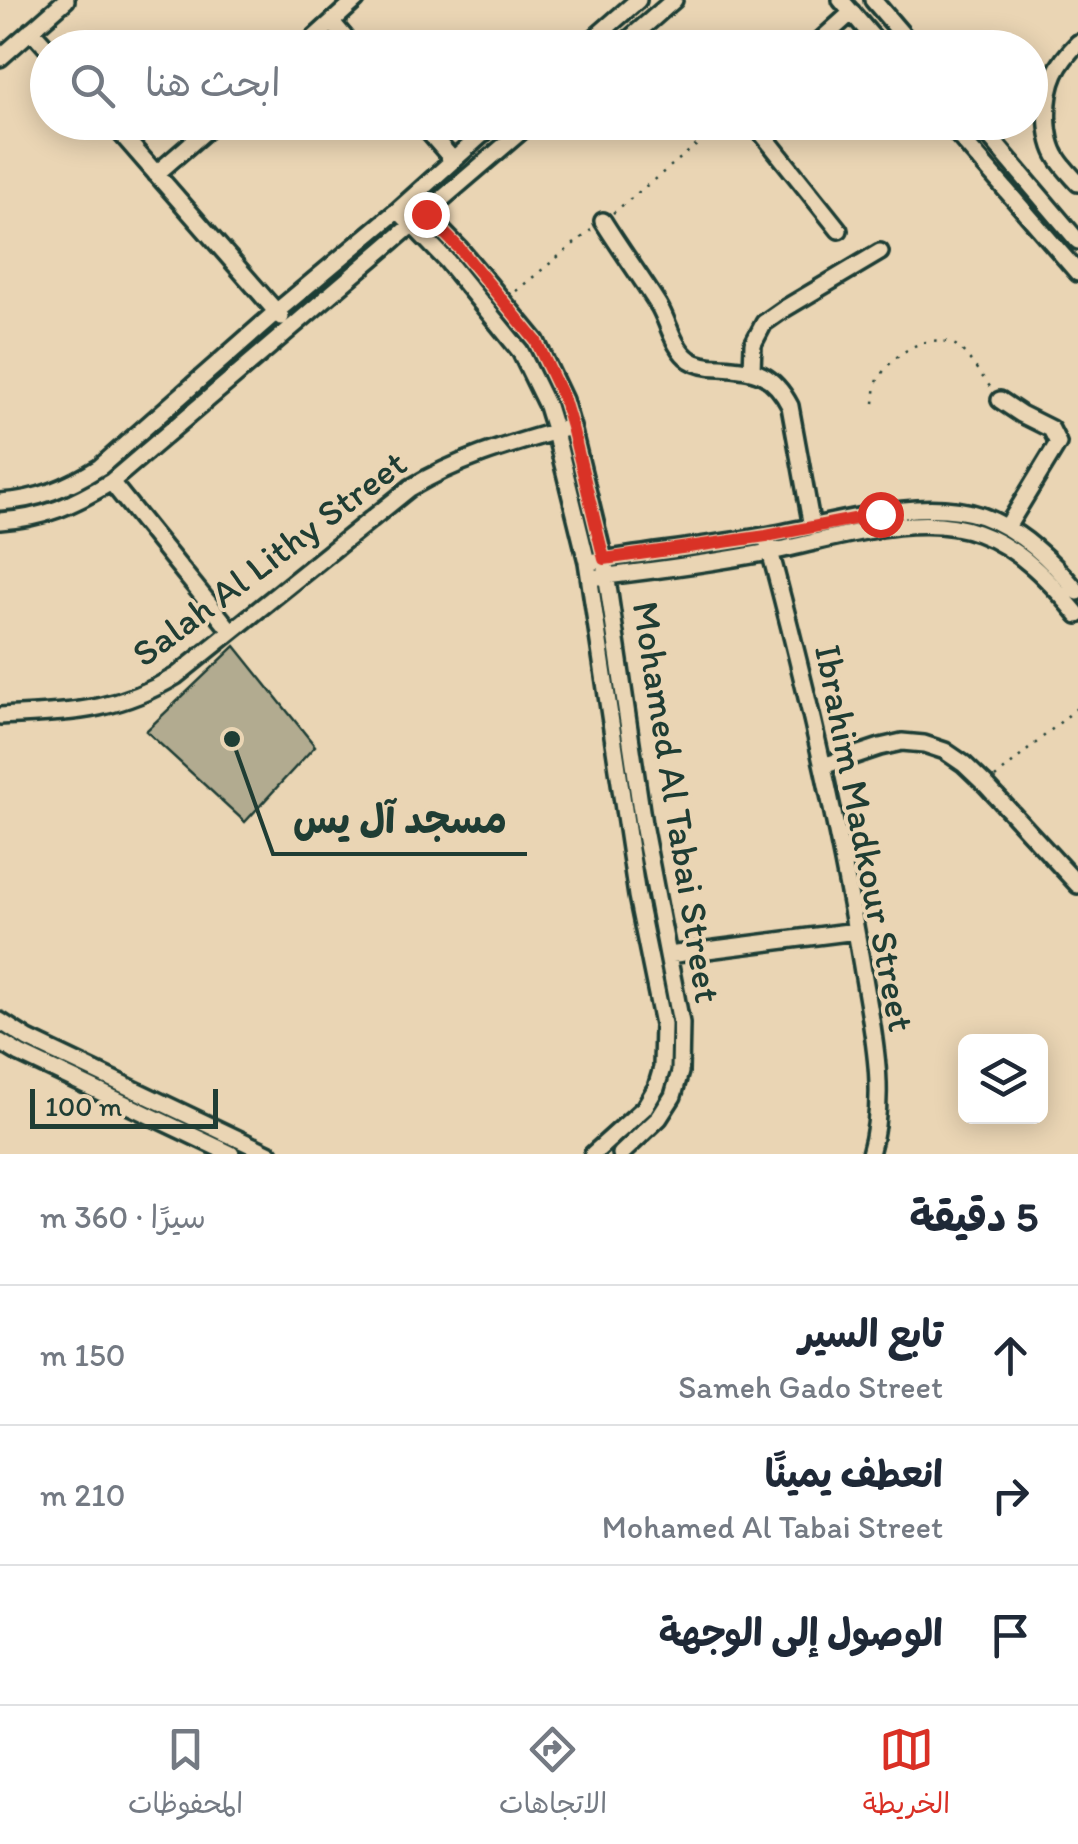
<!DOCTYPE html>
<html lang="ar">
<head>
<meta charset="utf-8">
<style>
  :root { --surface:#fff; --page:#f2f2f3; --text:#1f2937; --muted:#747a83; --line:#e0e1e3; --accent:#d93025 }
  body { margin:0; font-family:Itim,"Playpen Sans Arabic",sans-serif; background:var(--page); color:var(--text); direction:rtl }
  .controls { position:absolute; right:30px; bottom:30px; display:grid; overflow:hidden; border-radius:15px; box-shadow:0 5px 25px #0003 }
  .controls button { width:90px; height:90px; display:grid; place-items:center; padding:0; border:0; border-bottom:2px solid var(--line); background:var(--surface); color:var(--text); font:50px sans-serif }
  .scale { position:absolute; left:30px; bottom:25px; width:188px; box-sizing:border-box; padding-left:10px; border:5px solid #1f3d34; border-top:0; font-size:28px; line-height:35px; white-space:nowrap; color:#1f3d34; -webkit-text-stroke:8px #ead5b4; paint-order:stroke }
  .stop { position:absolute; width:30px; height:30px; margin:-22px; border:8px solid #d93025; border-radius:50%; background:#fff }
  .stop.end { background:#d93025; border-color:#fff; box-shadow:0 2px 10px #0008 }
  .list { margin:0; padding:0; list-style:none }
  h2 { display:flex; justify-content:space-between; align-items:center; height:130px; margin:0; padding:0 40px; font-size:42px }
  h2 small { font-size:32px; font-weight:400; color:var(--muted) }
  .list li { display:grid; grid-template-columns:65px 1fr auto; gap:30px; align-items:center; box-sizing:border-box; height:140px; padding:0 40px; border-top:2px solid var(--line) }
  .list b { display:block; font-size:38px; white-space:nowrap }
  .list p { margin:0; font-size:32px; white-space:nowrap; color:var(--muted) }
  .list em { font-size:32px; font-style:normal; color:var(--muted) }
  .icon { flex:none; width:55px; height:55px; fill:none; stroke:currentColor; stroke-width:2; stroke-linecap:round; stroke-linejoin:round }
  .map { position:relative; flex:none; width:1078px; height:1154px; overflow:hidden; direction:ltr }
  .search { position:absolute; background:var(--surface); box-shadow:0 5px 25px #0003; left:30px; right:30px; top:30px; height:110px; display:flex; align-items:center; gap:25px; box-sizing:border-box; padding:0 35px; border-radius:55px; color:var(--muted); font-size:38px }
  .sheet { height:550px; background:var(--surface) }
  nav { display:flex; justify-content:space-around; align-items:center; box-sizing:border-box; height:140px; border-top:2px solid var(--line); background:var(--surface); font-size:28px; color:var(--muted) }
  nav a { display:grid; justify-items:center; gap:5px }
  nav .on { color:var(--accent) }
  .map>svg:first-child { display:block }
</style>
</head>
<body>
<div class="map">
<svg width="1078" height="1154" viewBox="0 0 1078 1154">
  <rect width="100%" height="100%" fill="#ead5b4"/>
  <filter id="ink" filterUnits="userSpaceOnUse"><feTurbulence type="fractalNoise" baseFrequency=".01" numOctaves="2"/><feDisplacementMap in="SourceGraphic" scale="20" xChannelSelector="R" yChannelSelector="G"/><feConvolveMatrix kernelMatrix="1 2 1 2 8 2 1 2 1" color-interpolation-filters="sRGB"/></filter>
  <g filter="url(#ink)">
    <path fill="#b2ab90" stroke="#1f3d34" stroke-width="2.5" d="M235,646L315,746L245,822L146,731Z"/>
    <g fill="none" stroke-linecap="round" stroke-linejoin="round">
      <g stroke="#1f3d34" stroke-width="22">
        <path id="minor" d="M841,0L882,48
          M873,0L914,48
          M332,22L354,48
          M31,30L48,49
          M1078,43C1069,52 1060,63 1055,74C1045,96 1044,138 1058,159C1063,167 1071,175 1078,183
          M303,48L356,0
          M583,48L638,0
          M619,48L674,0
          M812,48L852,12
          M0,58L66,0
          M111,122L281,317
          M420,122L453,160
          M753,122L839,230
          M947,122L1078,273
          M977,122L1078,241
          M156,174L216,122
          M411,199L460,249L536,341L564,400L572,427L604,559L643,824L681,1023L680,1072L673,1096L659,1118L621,1154
          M398,210L447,261L520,351L547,406L555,432L587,562L637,896L663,1024L662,1068L656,1088L644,1108L593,1154
          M603,221C621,250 641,277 659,306C669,323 673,348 690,360C699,366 710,367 720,367C755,369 773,373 790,406L812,527
          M752,370L753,344L764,323L784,309L880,252
          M1000,400L1021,414L1051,429L1058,443L1007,527
          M111,482L231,631
          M0,502C38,500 68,487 100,467L276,312L398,210L496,122
          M0,521C45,518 73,505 111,482L532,122
          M766,536C804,678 838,821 862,966C872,1028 888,1092 870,1154
          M595,561C653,552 712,545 770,535C834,524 920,495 982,516C1021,530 1052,561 1078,592
          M598,577C657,570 716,562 774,551C835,539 918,510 978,533C1020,548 1051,582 1078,615
          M0,716C68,712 116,713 176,676L410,488C460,458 508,445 564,429
          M823,766L880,747L902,742L924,744L945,751L964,764L986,785L1078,885
          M668,955L856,931
          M0,1021L28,1039L270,1154
          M0,1042L20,1054L231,1154"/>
      </g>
      <path stroke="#1f3d34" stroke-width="2.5" stroke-dasharray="2.5 8" stroke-linecap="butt" d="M613,213L725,122
        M516,291L591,230
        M874,403C875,395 875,386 878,380C891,355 929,329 957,346C966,352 984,380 992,389
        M995,778L1078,707"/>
      <use href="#minor" stroke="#ead5b4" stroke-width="15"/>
    </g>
  </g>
  <g fill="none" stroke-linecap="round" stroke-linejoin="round" filter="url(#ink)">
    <path stroke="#d93025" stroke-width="12" d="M426,214L460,249L536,341L564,400L572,427L604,559L766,536L880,514"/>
  </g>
  <g text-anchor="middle" stroke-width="8" stroke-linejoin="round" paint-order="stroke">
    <g font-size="38" fill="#1f3d34" stroke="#ead5b4">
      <text transform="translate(269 558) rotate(-37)" y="13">Salah Al Lithy Street</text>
      <text transform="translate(677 802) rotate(81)" y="13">Mohamed Al Tabai Street</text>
      <text transform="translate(865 838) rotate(79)" y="13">Ibrahim Madkour Street</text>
    </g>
  </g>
  <path fill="none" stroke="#1f3d34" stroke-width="4" d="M232 739L273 854H527"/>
  <circle fill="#1f3d34" stroke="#ead5b4" stroke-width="4" cx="232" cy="739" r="10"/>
  <g font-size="40" text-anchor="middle" font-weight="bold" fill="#1f3d34" stroke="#ead5b4" stroke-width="8" stroke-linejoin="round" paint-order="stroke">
    <text x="400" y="833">مسجد آل يس</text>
  </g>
</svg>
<div class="controls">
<button><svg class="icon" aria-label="layers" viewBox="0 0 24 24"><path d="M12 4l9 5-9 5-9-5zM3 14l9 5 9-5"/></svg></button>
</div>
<div class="scale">100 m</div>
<div class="stop" style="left:880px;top:514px"></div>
<div class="stop end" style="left:426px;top:214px"></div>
<div class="search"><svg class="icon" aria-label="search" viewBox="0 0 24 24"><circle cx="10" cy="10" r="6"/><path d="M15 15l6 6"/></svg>ابحث هنا</div>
</div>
<section class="sheet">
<h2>5 دقيقة<small>سيرًا · 360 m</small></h2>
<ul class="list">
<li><svg class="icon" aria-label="ahead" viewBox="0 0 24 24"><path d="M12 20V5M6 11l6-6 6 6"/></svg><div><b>تابع السير</b><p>Sameh Gado Street</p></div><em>150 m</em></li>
<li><svg class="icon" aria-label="right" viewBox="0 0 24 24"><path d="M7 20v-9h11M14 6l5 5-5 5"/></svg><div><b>انعطف يمينًا</b><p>Mohamed Al Tabai Street</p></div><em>210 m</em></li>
<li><svg class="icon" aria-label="arrive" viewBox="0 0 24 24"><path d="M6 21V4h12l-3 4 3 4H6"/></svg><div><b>الوصول إلى الوجهة</b></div></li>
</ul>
</section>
<nav>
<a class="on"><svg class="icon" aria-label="map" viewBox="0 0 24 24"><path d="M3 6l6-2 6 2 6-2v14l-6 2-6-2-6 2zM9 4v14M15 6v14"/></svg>الخريطة</a>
<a><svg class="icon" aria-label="directions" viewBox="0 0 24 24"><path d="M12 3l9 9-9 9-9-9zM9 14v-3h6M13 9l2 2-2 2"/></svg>الاتجاهات</a>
<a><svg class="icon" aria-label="saved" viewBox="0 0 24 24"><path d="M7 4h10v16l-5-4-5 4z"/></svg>المحفوظات</a>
</nav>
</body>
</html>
